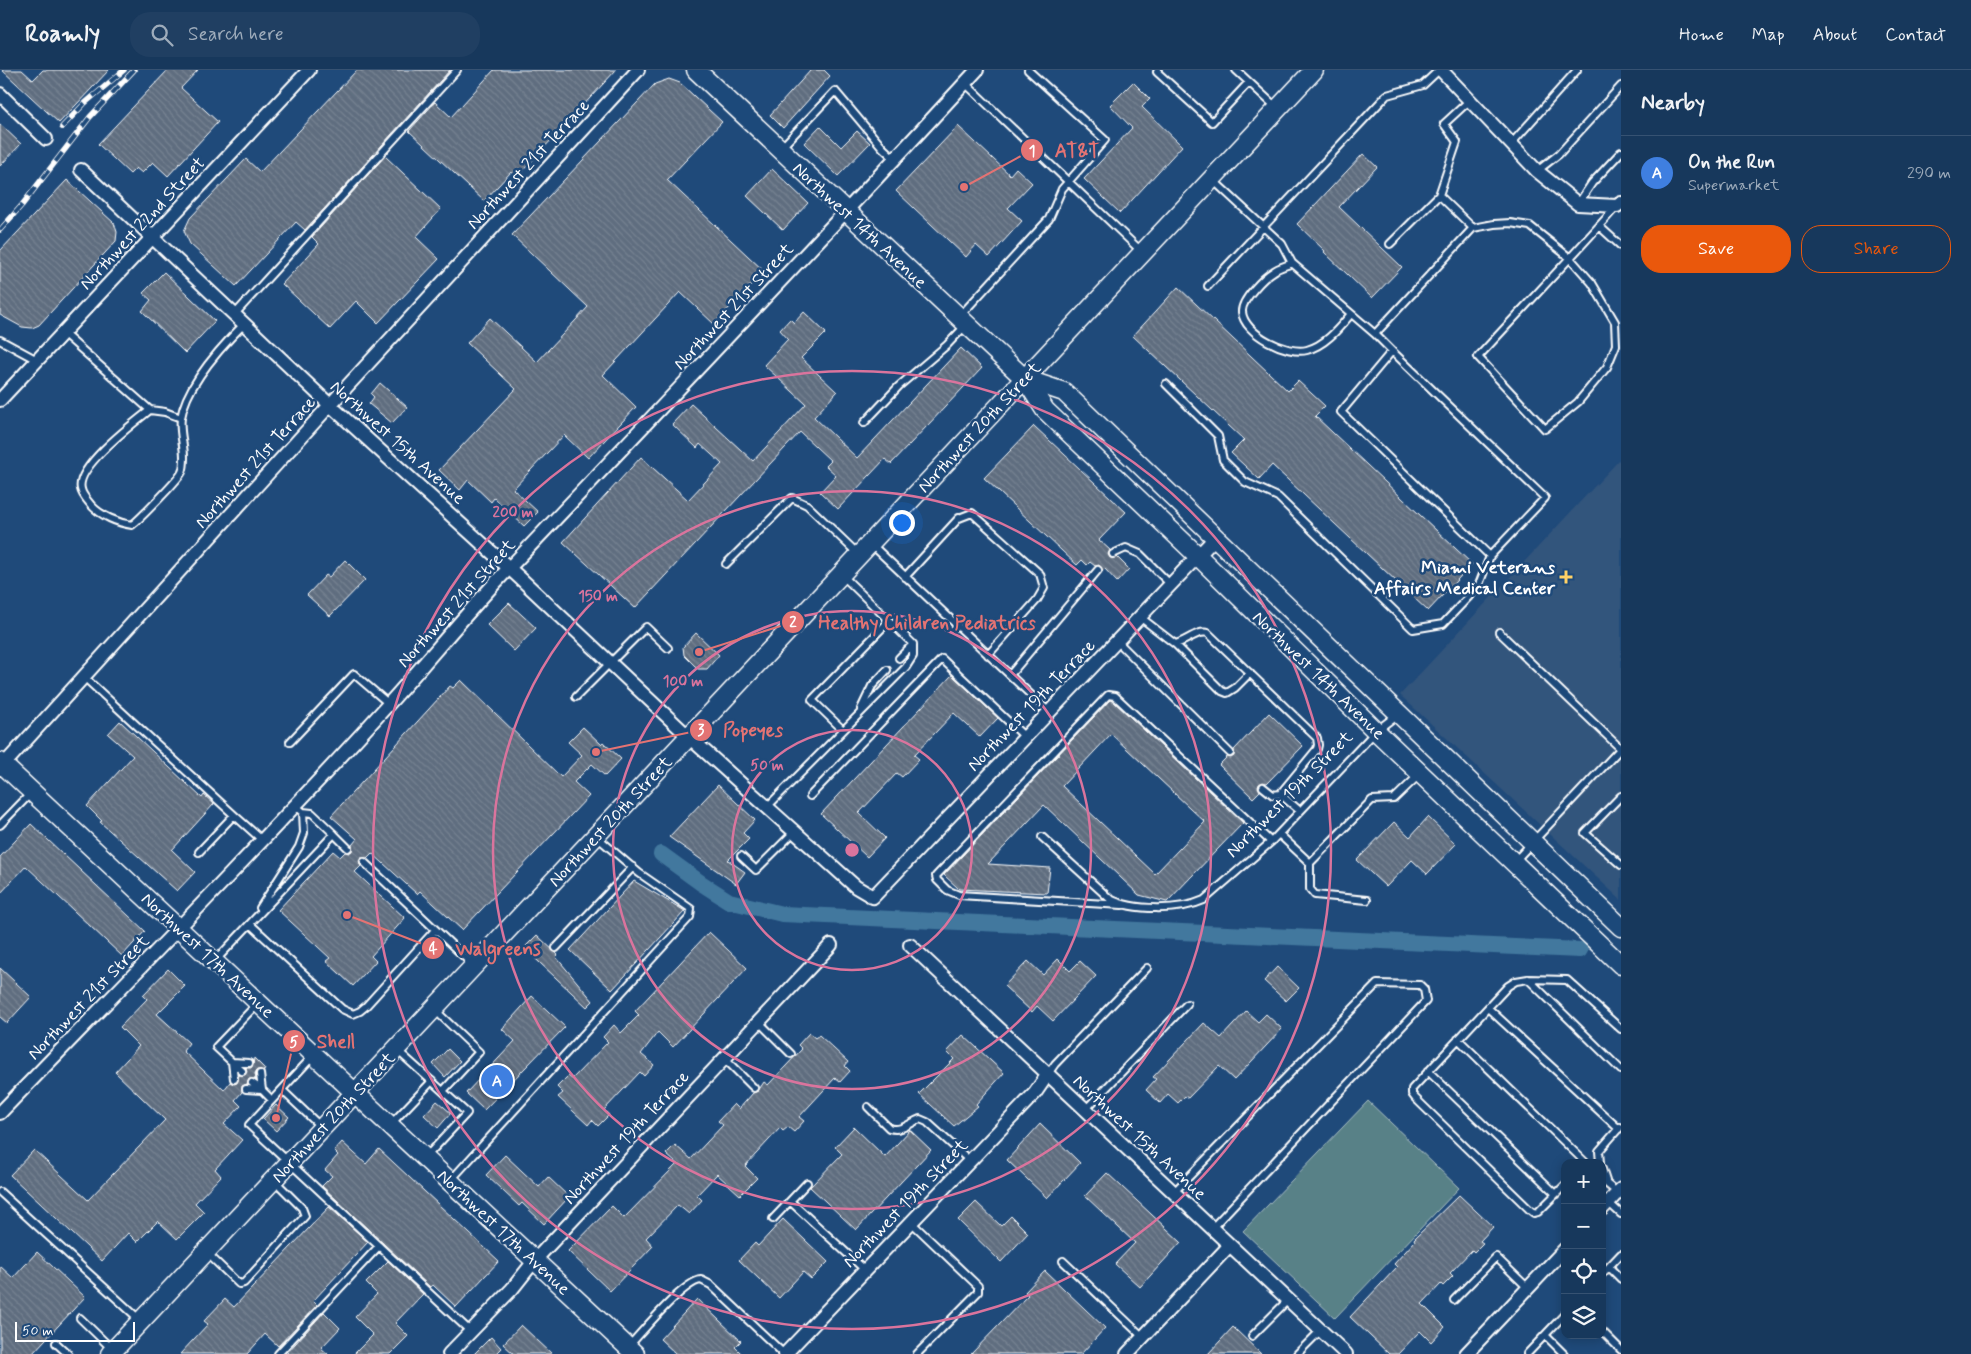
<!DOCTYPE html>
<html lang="en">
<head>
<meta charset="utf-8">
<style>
  :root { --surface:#17385c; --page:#203f62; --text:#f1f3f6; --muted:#9eacbb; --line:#365272; --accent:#ea580c }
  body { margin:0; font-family:Mynerve,sans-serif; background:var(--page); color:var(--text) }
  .controls { position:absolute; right:15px; bottom:15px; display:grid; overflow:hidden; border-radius:10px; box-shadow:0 2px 12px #0003 }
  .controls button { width:45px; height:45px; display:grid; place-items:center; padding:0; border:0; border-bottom:1px solid var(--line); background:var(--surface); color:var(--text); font:25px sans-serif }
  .scale { position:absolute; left:15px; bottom:12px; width:120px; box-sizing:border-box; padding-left:5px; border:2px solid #fff; border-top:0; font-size:14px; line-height:18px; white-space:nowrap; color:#fff; -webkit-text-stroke:4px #1f4a7a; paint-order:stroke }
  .you { position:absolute; left:901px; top:452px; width:18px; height:18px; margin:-12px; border:4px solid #fff; border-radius:50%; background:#1a73e8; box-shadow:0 0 0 8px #1a73e833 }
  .badge { display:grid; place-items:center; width:32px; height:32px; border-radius:50%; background:var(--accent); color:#fff; font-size:16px; font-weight:700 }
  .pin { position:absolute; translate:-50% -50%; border:2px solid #fff; box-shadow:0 1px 5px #0006 }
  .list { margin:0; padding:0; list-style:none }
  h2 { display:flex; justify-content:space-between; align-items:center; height:65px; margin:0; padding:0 20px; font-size:21px }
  h2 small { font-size:16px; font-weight:400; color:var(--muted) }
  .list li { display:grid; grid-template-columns:32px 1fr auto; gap:15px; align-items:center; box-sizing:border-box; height:75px; padding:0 20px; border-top:1px solid var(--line) }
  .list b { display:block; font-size:19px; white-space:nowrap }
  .list p { margin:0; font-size:16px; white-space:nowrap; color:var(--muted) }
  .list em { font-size:16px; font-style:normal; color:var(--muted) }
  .actions { display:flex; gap:10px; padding:15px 20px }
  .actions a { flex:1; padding:11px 0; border:1px solid var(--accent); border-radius:20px; text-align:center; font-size:18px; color:var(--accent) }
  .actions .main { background:var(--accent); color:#fff }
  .icon { flex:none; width:28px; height:28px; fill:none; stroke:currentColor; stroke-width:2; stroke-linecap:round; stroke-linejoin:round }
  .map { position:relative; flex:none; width:1621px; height:1284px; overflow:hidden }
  header { display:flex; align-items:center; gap:30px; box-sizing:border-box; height:70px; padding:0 25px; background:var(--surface); border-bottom:1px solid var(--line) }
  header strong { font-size:24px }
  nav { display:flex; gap:28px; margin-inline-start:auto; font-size:18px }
  .search { width:350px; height:45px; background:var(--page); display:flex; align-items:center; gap:12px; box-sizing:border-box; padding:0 18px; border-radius:20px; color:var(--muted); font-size:19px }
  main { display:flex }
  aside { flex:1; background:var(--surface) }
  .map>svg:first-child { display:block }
</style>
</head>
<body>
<header>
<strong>Roamly</strong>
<div class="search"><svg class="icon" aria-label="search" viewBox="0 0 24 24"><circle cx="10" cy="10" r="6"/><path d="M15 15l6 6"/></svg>Search here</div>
<nav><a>Home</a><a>Map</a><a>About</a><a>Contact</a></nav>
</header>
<main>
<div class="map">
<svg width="1621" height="1284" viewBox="0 0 1621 1284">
  <defs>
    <pattern id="building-back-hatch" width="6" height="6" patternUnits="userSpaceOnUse" patternTransform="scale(1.25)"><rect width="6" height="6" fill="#5f6d7f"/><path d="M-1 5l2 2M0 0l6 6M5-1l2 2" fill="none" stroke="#778392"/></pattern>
  </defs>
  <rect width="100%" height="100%" fill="#1f4a7a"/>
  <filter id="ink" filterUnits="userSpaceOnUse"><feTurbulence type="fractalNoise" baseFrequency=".02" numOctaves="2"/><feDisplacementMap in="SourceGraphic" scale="10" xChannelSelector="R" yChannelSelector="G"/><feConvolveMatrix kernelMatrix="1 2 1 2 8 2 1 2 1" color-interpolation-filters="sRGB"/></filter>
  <g filter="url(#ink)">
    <path fill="#32547c" d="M1621,388V830L1400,625Z"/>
    <path fill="#598187" stroke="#acc0c3" d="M1368,1031L1459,1118L1335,1248L1243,1161Z"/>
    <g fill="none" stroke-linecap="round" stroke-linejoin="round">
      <path stroke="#42789e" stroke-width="16" d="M661,784L701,813L729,831L782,844L1580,880"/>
    </g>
    <path fill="url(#building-back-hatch)" stroke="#fff" fill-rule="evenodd" d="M2,0H22L33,10L43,0H109L59,53Z
      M168,0H198L181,18L218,52L168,106L153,92L142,103L136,98L130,104L98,74Z
      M357,0H450L305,160L296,152L236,216L190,174L184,161L190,148L246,89L260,102Z
      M494,0H616L516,108L511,102L484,131L409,61L435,32L451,47Z
      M811,0H824L830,6L783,58L770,45Z
      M669,9L680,13L722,52L667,110L764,201L714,254L680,222L603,305L636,337L588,388L564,365L513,419L538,442L524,456L494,428L491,432L468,410L460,420L439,400L516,319L467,273L490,248L537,292L588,237L512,165L655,14Z
      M1133,12L1150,29L1142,37L1182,76L1120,143L1084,109L1132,58L1110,35Z
      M0,54L21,74L0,96Z
      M820,56L841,77L857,61L870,73L838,106L804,73Z
      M958,56L1010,105L1016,98L1032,113L1008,138L1022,151L989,187L976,175L966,187L896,121Z
      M1363,84L1377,97L1339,137L1402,197L1372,228L1324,182L1325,181L1297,154Z
      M385,86L441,139L416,167L439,189L378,253L356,231L330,259L282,214L319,174L312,167Z
      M772,99L808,133L783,160L747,126Z
      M67,110L114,153L117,162L116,171L39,255L32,258L22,257L0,245V181Z
      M164,202L215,251L185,283L142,241L151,230L143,223Z
      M1178,217L1288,321L1298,311L1325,336L1315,346L1472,494L1428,541L1272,395L1259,409L1231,383L1244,370L1133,266Z
      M804,242L826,263L801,288L837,322L814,347L857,388L961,278L982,298L891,394L885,389L838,439L820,422L836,405L826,396L831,391L800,362L635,538L563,472L641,387L688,430L722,394L700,374L697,378L672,354L691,334L753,391L806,334L764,295L788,269L780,260L790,249L794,253Z
      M380,313L407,337L392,353L369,334L374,327L371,324Z
      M1034,356L1126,442L1099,470L1110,480L1108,484L1110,488L1117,487L1129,499L1117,512L1105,499L1103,501L1099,495L1095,496L1090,492L1087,495L1082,490L1077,495L984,408Z
      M345,490L365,510L330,546L307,525L326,505L329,507Z
      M509,533L536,558L514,581L487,555Z
      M696,563L719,585L707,599H698L684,585L683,577Z
      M952,605L998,648L980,667L954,643L914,685L919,689L902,707L897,703L859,743L885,768L867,787L821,744Z
      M461,610L561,707L582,685L568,672L583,657L601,674L603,672L621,689L605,706L592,694L574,712L589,726L462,860L420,821L417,824L372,783L367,788H361L359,791L361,796L355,802L405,848L371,886L376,891L353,916L326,891L330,888L278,840L333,781L340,787L345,782L349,783L352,781V775L357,769L331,746L450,616L453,618Z
      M1110,630L1113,631L1243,753L1167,832L1139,825L1044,735L988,794L1050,798L1047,823L959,819L944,805ZM1111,664L1205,752L1155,804L1062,716Z
      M1269,643L1303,676L1267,713L1263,712L1259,714L1258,717L1260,721L1253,728L1219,695L1227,687L1231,688L1234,686V680Z
      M120,651L202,728L204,725L214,734L172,780L195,802L177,821L100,752L102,751L87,736L133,686L108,664Z
      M718,715L755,750L743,763L749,769L728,790L745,802L736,814L669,767Z
      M1428,747L1456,774L1427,804L1412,790L1386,817L1357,790L1394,752L1410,767Z
      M31,754L145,861L122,886L26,796L0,824V787Z
      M634,811L685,841L612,920L570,880Z
      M709,862L747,898L673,977L658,962L641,984L654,995L644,1006L640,1002L604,1040L609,1045L598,1056L592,1050L588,1055L558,1027L563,1023L557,1017L568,1006L572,1009L608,972L603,967L614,955L621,963L639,945L635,941Z
      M537,865L558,885L556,887L593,931L587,937L524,878Z
      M1058,889L1070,901L1080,891L1096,906L1053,951L1037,936L1032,942L1004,916L1028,891L1043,905Z
      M1277,897L1299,918L1286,931L1264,911Z
      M0,898L31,927L7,953L0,947Z
      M168,899L185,916L157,944L189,973L183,981L224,1020L230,1012L234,1014L237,1013L239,1005H245L247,1002L246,998H251L253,995L254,988L265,999L264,1001L257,1000L255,1003L256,1009H249L247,1014L242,1016V1022L235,1030L241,1036L224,1054L242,1070L215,1099L221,1106L195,1133L204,1142L177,1169L158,1151L137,1172L128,1163L102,1191L10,1105L34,1080L88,1130L165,1050L115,1002L139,976L120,957L147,929L143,925Z
      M532,926L565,957L484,1040L466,1023L515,971L502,959Z
      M1246,941L1258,952L1266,944L1282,959L1234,1010L1219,996L1188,1028L1185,1026L1178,1033L1168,1024L1160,1033L1146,1020L1156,1009L1153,1007L1204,953L1221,968Z
      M809,963L815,968L819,965L848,992L845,996L850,1001L840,1012L835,1008L799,1047L804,1051L794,1062L788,1057L783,1061L780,1058L745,1096L757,1108L740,1125L717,1104L697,1125L702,1130L689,1144L678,1135L646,1168L653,1176L610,1221L568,1181L612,1136L624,1148L677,1094L666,1084L675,1075L691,1089L723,1055L718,1051L734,1034L739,1039L753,1023L758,1021L764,1012L768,1015L802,979L798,975Z
      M963,965L1004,1003L976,1034L978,1036L954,1056L919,1024L954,989L947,982Z
      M448,979L460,991L445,1007L433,994Z
      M437,1031L451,1043L438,1058L424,1045Z
      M276,1035L289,1047L276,1061L263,1049Z
      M1040,1054L1080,1093L1047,1128L1007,1090Z
      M854,1057L885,1087L910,1060L931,1080L856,1160L810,1117L842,1084L835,1077Z
      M342,1072L366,1094L379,1079L499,1191L456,1237L433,1215L430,1217L322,1116L332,1106L325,1100L338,1085L334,1081Z
      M505,1085L539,1117L548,1107L569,1127L544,1154L522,1133L519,1136L486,1105Z
      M1107,1103L1181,1172L1140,1217L1115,1194L1135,1173L1085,1126Z
      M1459,1125L1493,1157L1480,1171L1483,1173L1474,1182L1472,1180L1450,1203L1453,1206L1443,1216L1441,1214L1422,1234L1445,1257L1431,1272L1420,1261L1398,1284H1389L1350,1247L1397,1197L1394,1194L1415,1171L1414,1169Z
      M976,1132L1001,1156L1011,1146L1028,1163L1001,1192L958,1150Z
      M329,1137L368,1172L313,1231L317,1235L278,1276L265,1264L247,1284H180L208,1254L204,1251L225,1229L234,1237Z
      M783,1149L828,1192L811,1209L803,1202L779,1228L739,1190L755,1173L758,1176Z
      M37,1182L85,1227L32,1284H0V1196L13,1208Z
      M388,1191L423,1224L395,1253L408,1266L390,1284H354L373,1265L355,1247L377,1224L366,1213Z
      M1045,1201L1105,1258L1081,1284H971L1028,1225L1025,1222Z
      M697,1229L741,1271L735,1277L742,1284H676L660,1269Z
      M324,1242L340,1258L321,1278L328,1284H286Z
      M521,1255L552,1284H514L503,1274Z
      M1233,1257L1261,1284H1208Z
      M491,1267L501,1278L495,1284H474Z"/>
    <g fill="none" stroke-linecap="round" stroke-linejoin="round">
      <g stroke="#fff" stroke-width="10">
        <path id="lane" d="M1158,0L1157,2L1212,52L1249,12
          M1236,0L1277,38
          M965,13L1142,182
          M1511,74L1577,0
          M781,78L835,21L883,78L895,89
          M1537,101L1559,84L1621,16
          M1213,110L1282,174L1292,193L1375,264L1473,158L1439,125L1457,72L1444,54L1470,30
          M1578,134L1592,113L1621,82
          M1599,156L1621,176
          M1473,158L1494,154L1510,153L1530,156L1570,188L1592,213L1615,252L1616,275L1607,297L1578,332L1545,359L1478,287C1524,237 1571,188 1616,137
          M1390,174L1439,125
          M1292,193C1286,196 1279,197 1274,201C1264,207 1241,230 1242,242C1244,264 1287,285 1307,280C1326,275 1339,258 1351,244
          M1208,216L1387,25L1423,15L1439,0
          M235,244L457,0
          M959,247L1049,149L1062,119L1105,70L1028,0
          M63,263L150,340
          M1375,264L1392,281L1545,428L1490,486L1341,342L1392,281
          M0,270L37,290
          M1166,314L1218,366L1223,390L1245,412L1278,427L1413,559L1443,554L1478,517L1490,486
          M181,348L165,342L150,340C135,352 75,397 81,419C82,425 88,431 91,435C101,446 118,453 132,455C139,450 180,408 182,402C184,398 184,391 184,387C184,374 179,361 181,348C186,315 221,277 244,254
          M864,353L899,316L947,275L965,256
          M871,474L1049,642
          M1113,484L1126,478L1140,484L1171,515
          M726,494L792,428L807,435L858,484
          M905,507L959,448L972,443L1040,504L1044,518L1037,530L988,585
          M1140,547L1175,574C1186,572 1197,560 1208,563L1317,668L1318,675L1317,679L1280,724L1273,725L1263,717
          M1499,562L1621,679
          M1117,571L1230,683
          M1175,574L1222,621L1227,623L1235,618L1250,603
          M899,588L913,574
          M1010,605L1098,500
          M84,607L234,745
          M576,627L646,557L668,578
          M861,639L872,616L887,600
          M843,660L812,630L889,551
          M290,672L354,604L389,634
          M1280,724L1300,741
          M810,726L942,589L1025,667
          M1621,726L1585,763L1621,795
          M768,736L906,597L913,586V574L843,506
          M0,755L32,722
          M334,764L348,778
          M1279,764L1310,793V819L1315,825L1367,830
          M1042,767L1110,829C1133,841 1180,841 1204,830L1271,772L1376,661L1397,645
          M199,782L234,745L262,770
          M741,786L756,800L795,761
          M364,792L474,896
          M1514,792L1621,678
          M1310,793L1372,730L1394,729L1419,705
          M1122,835L959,825L947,820L937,810L936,806L1108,625L1115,626L1271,772
          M260,838L299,777L304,763L303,742
          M250,854L342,939L353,944L360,941L366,936L435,860
          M556,878L633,797
          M216,890L334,764L312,743L303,742L295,735
          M1528,909L1621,1000
          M1488,938L1619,1059
          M435,940L479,982L443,1021
          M758,951L791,984
          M1458,969L1586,1093
          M396,979L467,1043L426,1087
          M314,985L249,1055L471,1262
          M724,988L754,1018
          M232,992L249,993
          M232,992L242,1001
          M1428,1001L1556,1124
          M260,1004L262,1020
          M1048,1004L1055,994L1147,898
          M234,1009L232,992L216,977L258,933
          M252,1013L261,1019
          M246,1019L262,1020L272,1030
          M282,1020L321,1057
          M868,1037L889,1058C902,1062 909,1053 920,1049L927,1052L970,1091
          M1086,1039L1187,934
          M391,1054L432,1011
          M1600,1093L1599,1081L1620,1057
          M1602,1099L1606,1111
          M451,1110L690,847L691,839L639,803L597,767
          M1602,1110L1618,1123
          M807,1113L790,1131L865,1200
          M1565,1115L1538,1142L1534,1143L1530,1140L1415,1028L1412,1024V1019L1508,916L1516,911L1528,909L1567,910L1621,959
          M0,1122L140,1250
          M1174,1122L1377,914L1420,915L1424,919L1426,931L1212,1158
          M1608,1132L1621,1144
          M773,1149L790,1131
          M911,1152L978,1216V1222L917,1284
          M207,1183L239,1214L244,1213L305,1146L302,1138L275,1111
          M1063,1191L1143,1267
          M1609,1197L1621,1209
          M1602,1204L1621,1184
          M1454,1230L1496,1187L1528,1218
          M80,1248L113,1280
          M1602,1261L1621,1280
          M1252,1266L1288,1230
          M56,1273L68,1284
          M629,1276C643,1261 683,1212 701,1210L711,1215L784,1284
          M278,1284L379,1176
          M1297,1284L1321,1260
          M1527,1284L1545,1265
          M1564,1284L1545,1265L1565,1244"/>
      </g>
      <g stroke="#fff" stroke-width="16">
        <path id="street" d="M1441,0L1537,101L1578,134L1617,136L1621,133
          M0,24L46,69
          M81,100L330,335L521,509L689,667L856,817L873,827L1216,467
          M0,330L309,0
          M0,699L330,335L638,0
          M910,875L1346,1284
          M0,1043C130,908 261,775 386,637C423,596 458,553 495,513C656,343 818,173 977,0
          M1602,1139L1621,1119
          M449,1284L512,1219L535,1190L831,875
          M785,1284L1035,1023L1048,1004
          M1127,1284L1230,1175
          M1466,1284L1565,1179"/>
      </g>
      <g stroke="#fff" stroke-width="21">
        <path id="secondary" d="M696,0L1025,309L1045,340L1198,486L1376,661L1621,895
          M1025,309L1064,322L1621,857
          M0,692L635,1284
          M110,1284L1314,0"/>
      </g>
      <use href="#lane" stroke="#1f4a7a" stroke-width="6"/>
      <use href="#street" stroke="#1f4a7a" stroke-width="12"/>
      <use href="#secondary" stroke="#1f4a7a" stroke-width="18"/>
      <g stroke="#fff" stroke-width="5.5">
        <path id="rail" d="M62,57L84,34L124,0
          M0,160L22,135L90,47L134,0"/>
      </g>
      <use href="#rail" stroke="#1f4a7a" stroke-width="4" stroke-dasharray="11" stroke-linecap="butt"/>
    </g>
  </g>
  <g fill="none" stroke="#da749d" stroke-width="2.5">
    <circle cx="852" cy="780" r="120"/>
    <circle cx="852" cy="780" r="239"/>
    <circle cx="852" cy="780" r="359"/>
    <circle cx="852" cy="780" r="479"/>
  </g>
  <path fill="#ffd166" stroke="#1f4a7a" stroke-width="2" d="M1563.5 499.5h5v5h5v5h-5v5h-5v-5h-5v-5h5z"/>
  <g text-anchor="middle" stroke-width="5" stroke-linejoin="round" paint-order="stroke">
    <g font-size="18" fill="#fff" stroke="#1f4a7a">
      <text transform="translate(528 94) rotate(-47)" y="6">Northwest 21st Terrace</text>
      <text transform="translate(142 153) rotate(-47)" y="6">Northwest 22nd Street</text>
      <text transform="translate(860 155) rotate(43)" y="6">Northwest 14th Avenue</text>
      <text transform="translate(733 236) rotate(-47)" y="6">Northwest 21st Street</text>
      <text transform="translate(979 357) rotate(-47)" y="6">Northwest 20th Street</text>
      <text transform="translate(398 372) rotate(42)" y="6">Northwest 15th Avenue</text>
      <text transform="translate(255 392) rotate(-48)" y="6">Northwest 21st Terrace</text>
      <text transform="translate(456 533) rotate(-48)" y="6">Northwest 21st Street</text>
      <text transform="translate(1319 605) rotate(44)" y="6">Northwest 14th Avenue</text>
      <text transform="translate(1031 635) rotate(-46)" y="6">Northwest 19th Terrace</text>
      <text transform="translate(1289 724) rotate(-45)" y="6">Northwest 19th Street</text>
      <text transform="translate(610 751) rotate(-47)" y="6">Northwest 20th Street</text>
      <text transform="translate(208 885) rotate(43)" y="6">Northwest 17th Avenue</text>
      <text transform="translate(88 927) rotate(-46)" y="6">Northwest 21st Street</text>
      <text transform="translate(333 1047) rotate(-47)" y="6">Northwest 20th Street</text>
      <text transform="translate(626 1067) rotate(-47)" y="6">Northwest 19th Terrace</text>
      <text transform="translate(1140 1067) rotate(43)" y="6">Northwest 15th Avenue</text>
      <text transform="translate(905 1133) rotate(-46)" y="6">Northwest 19th Street</text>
      <text transform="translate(504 1162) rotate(43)" y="6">Northwest 17th Avenue</text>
    </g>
    <g font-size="18" font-weight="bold" fill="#fff" stroke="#1f4a7a" text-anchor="end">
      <text x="1555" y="503">Miami Veterans<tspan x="1555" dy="21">Affairs Medical Center</tspan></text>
    </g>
  </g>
  <circle cx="852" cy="780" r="8" fill="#da749d" stroke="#1f4a7a" stroke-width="2.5"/>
  <g font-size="15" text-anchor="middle" font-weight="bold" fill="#da749d" stroke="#1f4a7a" stroke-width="5" stroke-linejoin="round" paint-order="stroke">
    <text x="513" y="447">200 m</text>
    <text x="598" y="531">150 m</text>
    <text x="683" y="616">100 m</text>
    <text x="767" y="700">50 m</text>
  </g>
  <path fill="none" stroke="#e47373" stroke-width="2" d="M964 117L1032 80M699 582L793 552M596 682L701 660M347 845L433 878M276 1048L294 971"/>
  <g fill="#e47373" stroke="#1f4a7a" stroke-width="2">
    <circle cx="964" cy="117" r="5"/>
    <circle cx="699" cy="582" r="5"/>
    <circle cx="596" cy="682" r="5"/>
    <circle cx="347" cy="845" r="5"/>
    <circle cx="276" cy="1048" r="5"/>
    <circle cx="1032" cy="80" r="12"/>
    <circle cx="793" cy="552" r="12"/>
    <circle cx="701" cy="660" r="12"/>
    <circle cx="433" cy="878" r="12"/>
    <circle cx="294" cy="971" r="12"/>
  </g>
  <g font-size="15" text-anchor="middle" font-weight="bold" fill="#fff">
    <text x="1032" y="86">1</text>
    <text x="793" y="557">2</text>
    <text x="701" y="665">3</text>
    <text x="433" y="883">4</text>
    <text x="294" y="977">5</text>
  </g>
  <g font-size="19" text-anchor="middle" font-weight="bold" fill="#e47373" stroke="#1f4a7a" stroke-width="5" stroke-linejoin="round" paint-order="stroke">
    <text x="1077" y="87">AT&amp;T</text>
    <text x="927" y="559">Healthy Children Pediatrics</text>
    <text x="753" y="666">Popeyes</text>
    <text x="498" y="885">Walgreens</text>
    <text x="336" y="978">Shell</text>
  </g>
</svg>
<div class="controls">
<button>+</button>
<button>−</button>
<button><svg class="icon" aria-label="locate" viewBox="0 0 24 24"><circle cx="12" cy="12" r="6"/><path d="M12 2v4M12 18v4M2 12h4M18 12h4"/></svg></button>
<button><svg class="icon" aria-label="layers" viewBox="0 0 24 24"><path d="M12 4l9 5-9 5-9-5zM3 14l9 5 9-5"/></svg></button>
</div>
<div class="scale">50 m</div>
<div class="you"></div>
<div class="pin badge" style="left:497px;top:1011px;background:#3f7fe0">A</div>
</div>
<aside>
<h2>Nearby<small></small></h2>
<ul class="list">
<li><span class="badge" style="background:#3f7fe0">A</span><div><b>On the Run</b><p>Supermarket</p></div><em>290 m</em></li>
</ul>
<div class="actions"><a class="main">Save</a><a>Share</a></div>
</aside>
</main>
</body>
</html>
